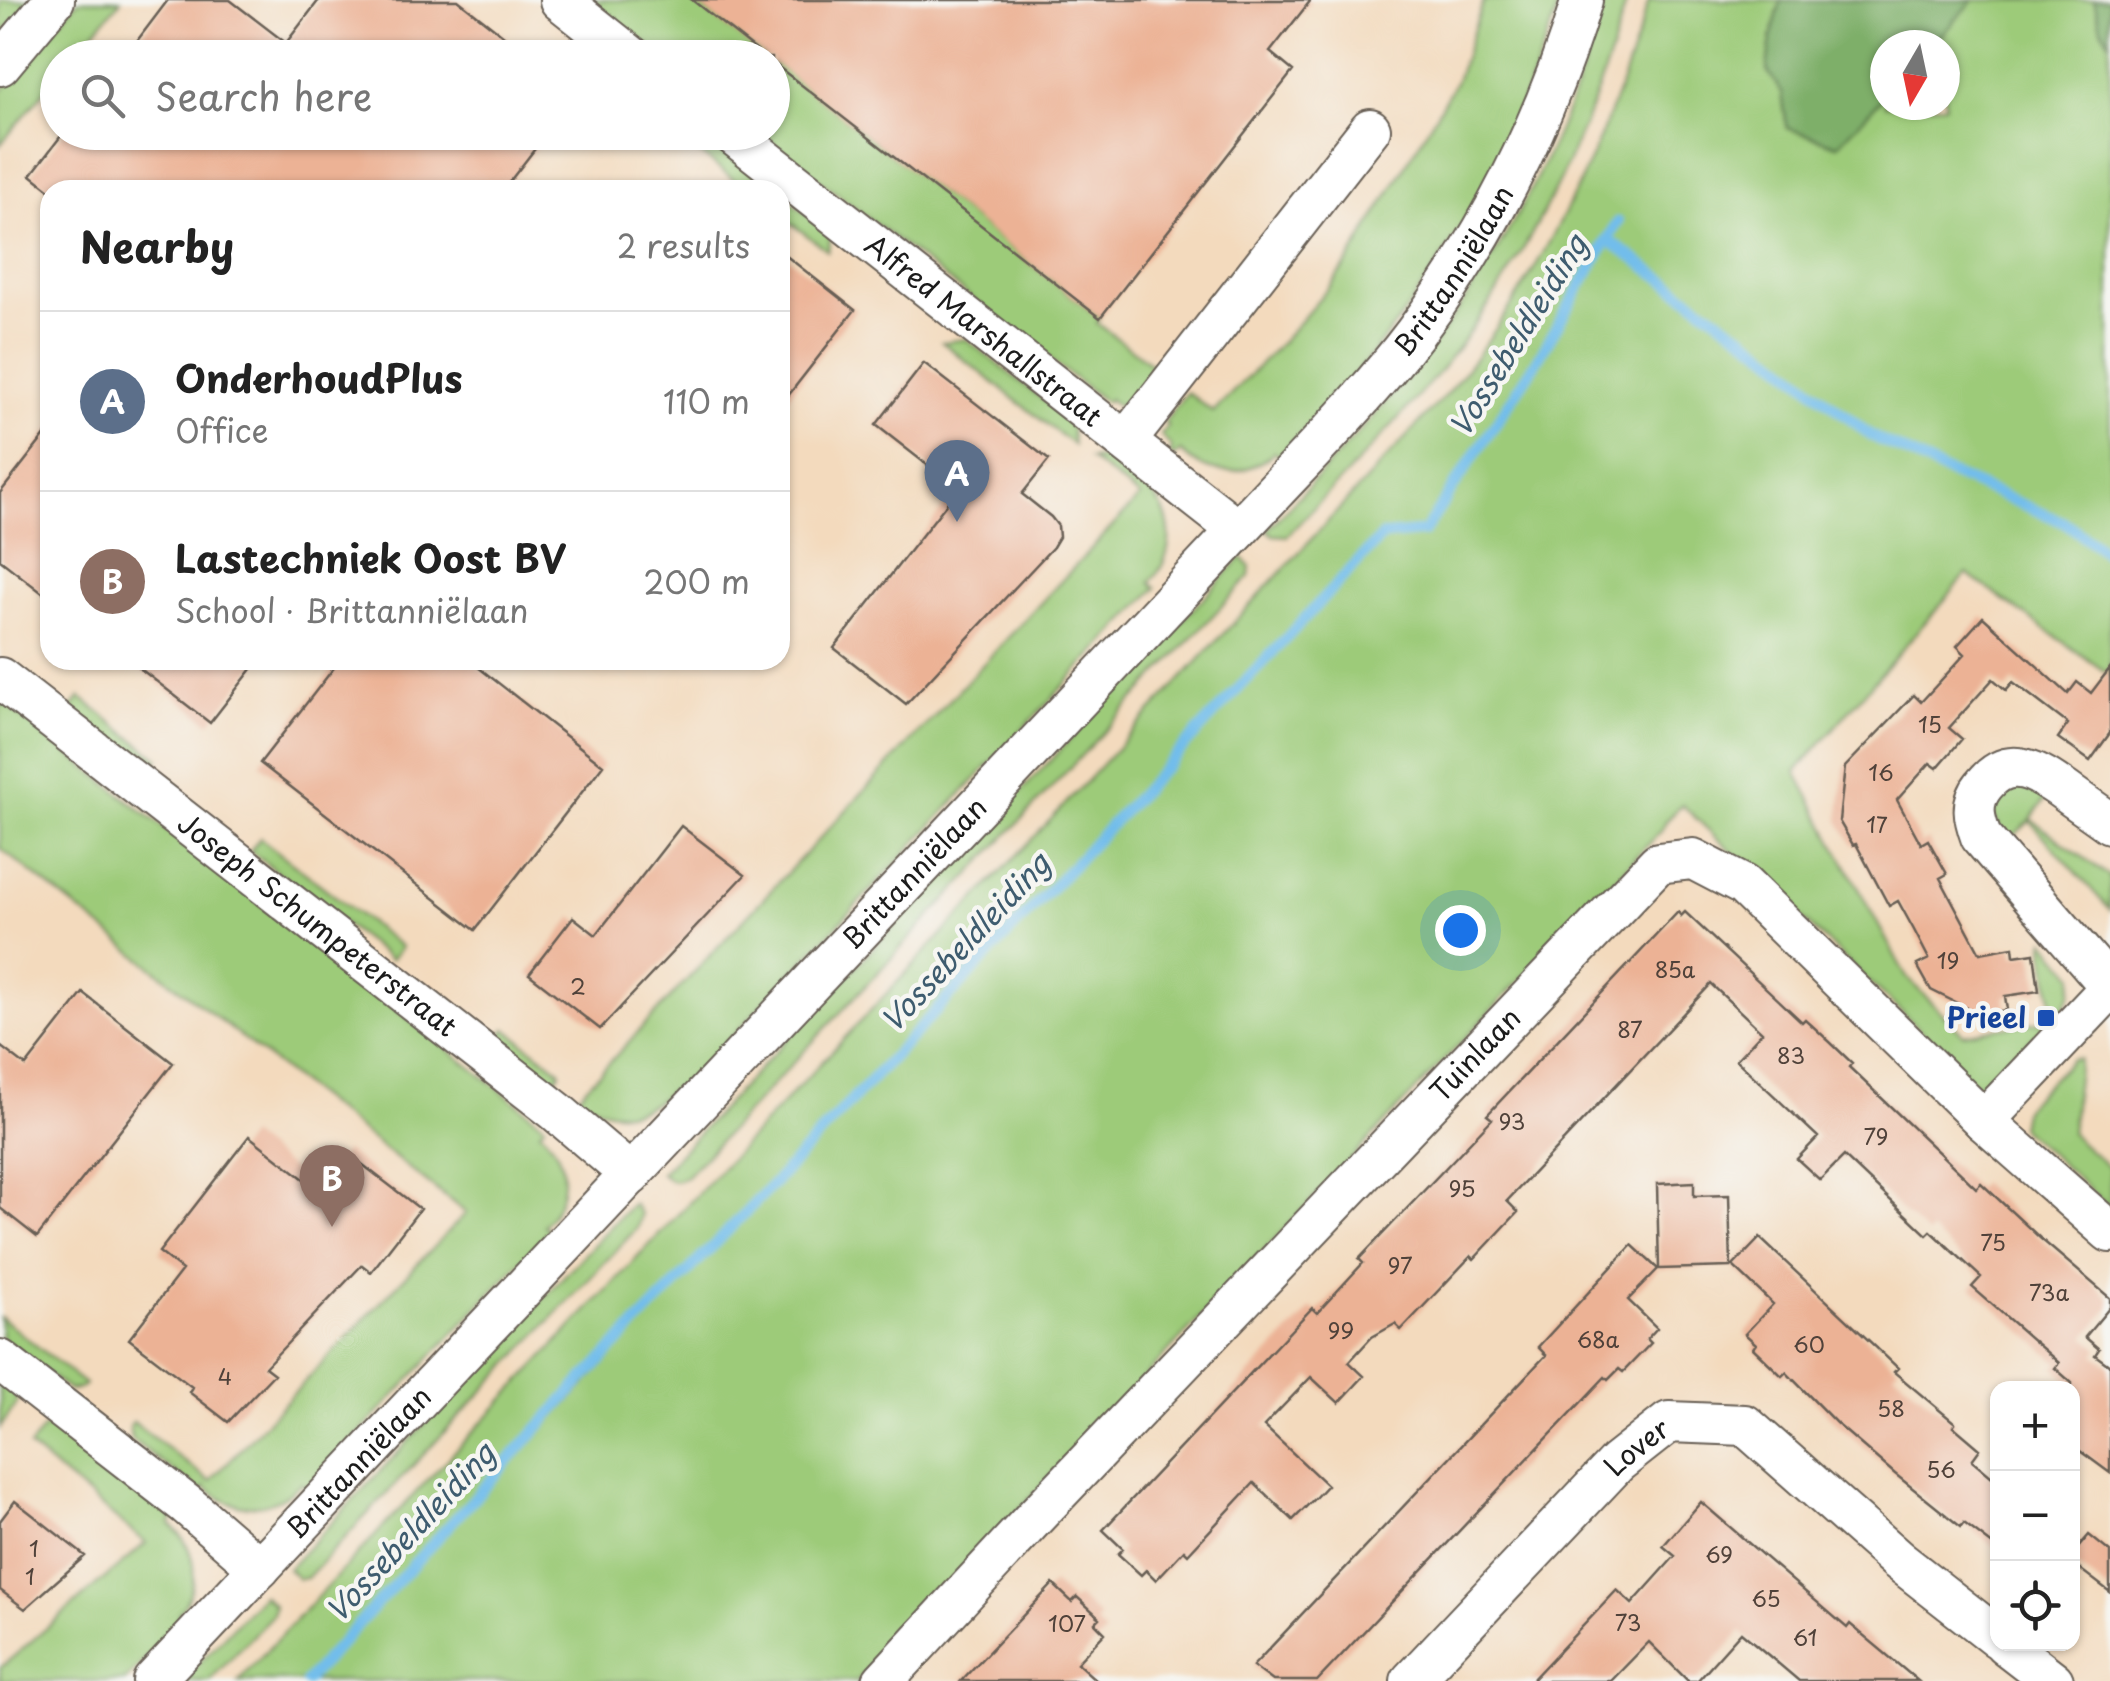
<!DOCTYPE html>
<html lang="en">
<head>
<meta charset="utf-8">
<style>
  :root { --surface:#fff; --page:#f2f2f2; --text:#222; --muted:#767676; --line:#e0e0e0; --accent:#1a73e8 }
  body { margin:0; font-family:"Playpen Sans",sans-serif; background:var(--page); color:var(--text) }
  .controls { position:absolute; right:30px; bottom:30px; display:grid; overflow:hidden; border-radius:20px; box-shadow:0 2px 8px #0004 }
  .controls button { width:90px; height:90px; display:grid; place-items:center; padding:0; border:0; border-bottom:2px solid var(--line); background:var(--surface); color:var(--text); font:50px sans-serif }
  .compass { position:absolute; left:1870px; top:30px; width:90px; height:90px; border-radius:50%; background:var(--surface); box-shadow:0 2px 8px #0004; rotate:189deg }
  .you { position:absolute; left:1460px; top:930px; width:35px; height:35px; margin:-25px; border:8px solid #fff; border-radius:50%; background:#1a73e8; box-shadow:0 0 0 15px #1a73e833 }
  .badge { display:grid; place-items:center; width:65px; height:65px; border-radius:50%; background:var(--accent); color:#fff; font-size:32px; font-weight:700 }
  .pin { position:absolute; translate:-50% -82px; filter:drop-shadow(0 2px 5px #0008) }
  .pin::after { content:''; position:absolute; top:52px; width:35px; height:30px; background:inherit; clip-path:polygon(0 0,100% 0,50% 100%) }
  .list { margin:0; padding:0; list-style:none }
  h2 { display:flex; justify-content:space-between; align-items:center; height:130px; margin:0; padding:0 40px; font-size:42px }
  h2 small { font-size:32px; font-weight:400; color:var(--muted) }
  .list li { display:grid; grid-template-columns:65px 1fr auto; gap:30px; align-items:center; box-sizing:border-box; height:180px; padding:0 40px; border-top:2px solid var(--line) }
  .list b { display:block; font-size:38px; white-space:nowrap }
  .list p { margin:0; font-size:32px; white-space:nowrap; color:var(--muted) }
  .list em { font-size:32px; font-style:normal; color:var(--muted) }
  .icon { flex:none; width:55px; height:55px; fill:none; stroke:currentColor; stroke-width:2; stroke-linecap:round; stroke-linejoin:round }
  .map { position:relative; flex:none; width:2110px; height:1681px; overflow:hidden }
  .search { position:absolute; background:var(--surface); box-shadow:0 2px 8px #0004; left:40px; top:40px; width:750px; height:110px; display:flex; align-items:center; gap:25px; box-sizing:border-box; padding:0 35px; border-radius:55px; color:var(--muted); font-size:38px }
  .panel { position:absolute; background:var(--surface); box-shadow:0 2px 8px #0004; left:40px; top:180px; width:750px; height:490px; border-radius:30px }
  .map>svg:first-child { display:block }
</style>
</head>
<body>
<div class="map">
<svg width="2110" height="1681" viewBox="0 0 2110 1681">
  <rect width="100%" height="100%" fill="#f6f6f2"/>
  <filter id="ink" filterUnits="userSpaceOnUse"><feTurbulence type="fractalNoise" baseFrequency=".01" numOctaves="2"/><feDisplacementMap in="SourceGraphic" scale="20" xChannelSelector="R" yChannelSelector="G"/><feConvolveMatrix kernelMatrix="1 2 1 2 8 2 1 2 1" color-interpolation-filters="sRGB"/></filter>
  <filter id="wash" filterUnits="userSpaceOnUse"><feTurbulence type="fractalNoise" baseFrequency=".0048" numOctaves="4" result="noise"/><feDisplacementMap in="SourceGraphic" scale="40" xChannelSelector="R" yChannelSelector="G"/><feGaussianBlur stdDeviation="2.25" result="paint"/><feColorMatrix in="noise" values="0 0 0 0 0 0 0 0 0 0 0 0 0 0 0 0 0 1.4 0 .05"/><feComposite in="paint" operator="in"/></filter>
  <g filter="url(#wash)">
    <rect width="100%" height="100%" fill="#f3dabd"/>
    <path fill="#9dcb79" stroke="#5c744a" stroke-width="2.5" fill-rule="evenodd" d="M0,0H31L0,37Z
      M78,0H121L73,57L58,58L57,76L0,145V93Z
      M589,0H692L766,57H663Z
      M1484,0H1560C1523,116 1471,227 1395,325C1360,371 1320,413 1280,456L1274,452C1245,478 1208,478 1180,451L1174,457L1169,453L1172,448L1161,435L1168,426L1164,423L1187,392L1213,412C1261,364 1309,316 1349,261L1456,81Z
      M1604,0H1627C1589,136 1524,270 1433,379C1387,434 1336,484 1287,536L1273,535L1267,530C1318,476 1370,423 1416,366C1502,259 1569,132 1604,0Z
      M1649,0H1781L1771,38L1767,70L1782,93L1787,128L1837,145L1885,95V105H1945V45H1932L1974,0H2094L2101,28L2110,42V675L1967,574L1796,772L1907,978L1963,1034L2043,1021L2044,1027L1999,1074L1990,1081L1971,1085L1949,1072L1955,1063L1682,805L1666,821L1663,829L857,1681H238L1055,815L1449,391C1543,276 1607,142 1649,0ZM721,1239L375,1609L374,1608L577,1386Z
      M773,62L1100,318L1097,323L1160,371L1136,402L1132,399L1125,407L1120,404L1118,406L1109,399L1106,403L759,133L772,132Z
      M721,147L765,182L759,190H748L698,152Z
      M780,193L831,233L828,251L780,215Z
      M966,339L1070,421L1073,445L942,342Z
      M1115,456L1150,482L1145,488C1176,513 1177,554 1150,582L1156,588L677,1095L671,1090C643,1117 609,1120 578,1096L1140,497L1090,459Z
      M1242,557L1250,567L1249,577L686,1177L675,1181L670,1180L661,1173Z
      M80,697L159,759L149,771L70,710Z
      M0,700L545,1125L540,1131C570,1158 570,1196 544,1225L549,1231L308,1488L301,1483C274,1511 234,1515 205,1487L200,1492L131,1439L129,1426L133,1422L210,1481L466,1213L0,848Z
      M2010,782L2047,796L2031,819L2110,877V910L2030,821L2009,840C1988,815 1989,805 2010,782Z
      M260,838L401,947L391,960L250,851Z
      M2045,940L2074,975L2071,995L2061,1012H2056L2053,1008L2044,946Z
      M506,1029L561,1071L551,1085L496,1042Z
      M2072,1059H2079L2071,1134L2110,1169V1208L2020,1127L2023,1111L2028,1103Z
      M633,1203L641,1215L637,1228L307,1578L298,1579L288,1569Z
      M0,1317L85,1384L82,1387L70,1391L2,1339Z
      M0,1383L15,1395L17,1403L0,1428Z
      M52,1425L174,1518L170,1524C198,1549 201,1585 178,1614L183,1619L125,1681H0V1668L146,1543L29,1447L43,1429Z
      M263,1595L274,1606L272,1615L209,1681H182Z"/>
    <path fill="#7eaf69" stroke="#4d6642" stroke-width="2.5" d="M1781,0H1974L1932,45H1885V95L1838,145L1787,128L1782,93L1767,70L1771,38Z
      M2094,0H2110V42L2101,28Z"/>
    <g fill="none" stroke-linecap="round" stroke-linejoin="round">
      <path stroke="#72bdeb" stroke-width="11" d="M1608,240L1773,357L1870,435L1941,470L2066,523L2110,556
        M306,1681L577,1386L775,1182L1382,536L1424,532L1536,362L1618,222"/>
    </g>
    <g id="blocks">
      <path fill="#ecb295" d="M168,0H230L286,43L319,0H458L532,58H124Z
        M692,0H1311L1270,52L1293,71L1100,318L772,62V58H766Z
        M64,132H548L503,190H50L31,175Z
        M780,251L855,310L780,406Z
        M924,363L1049,460L1022,494L1051,517L1058,526L1059,537L1053,547L906,704L834,648L958,489L876,425Z
        M50,429V599L0,560V493Z
        M1983,617L2068,694L2077,682L2091,693L2110,668V733L2090,761L2058,738L2068,724L2013,682L2006,690L1993,679L1949,728L1962,739L1937,768L1930,763L1897,800L1921,844L1928,840L1947,874L1940,878L1980,953L2013,947L2014,956L2034,953L2039,991L2005,996L2007,1010L1979,1014L1931,990L1917,965L1929,959L1914,930L1898,901L1889,906L1856,844L1853,845L1839,821L1845,767L1914,695L1921,702L1965,654L1957,646Z
        M129,660H259L210,723Z
        M340,660H469L603,765L475,930L260,763Z
        M681,826L745,875L600,1029L529,974L573,917L596,935Z
        M1678,912L1681,916L1685,912L1802,1022L1805,1019L1830,1042L1852,1063L1849,1067L1976,1188L1981,1183L2041,1239L2110,1298V1307L2085,1337L2099,1349L2095,1355L2110,1366V1473L2072,1445V1383L2055,1368L2059,1363L1972,1287L1981,1277L1931,1231L1927,1235L1844,1156L1820,1180L1797,1159L1818,1137L1736,1060L1762,1032L1711,984L1507,1201L1518,1212L1474,1259L1471,1256L1401,1330L1395,1324L1372,1337L1349,1362L1364,1376L1339,1403L1311,1377L1264,1426L1327,1485L1314,1499L1293,1520L1254,1483L1188,1554L1184,1550L1156,1580L1146,1570L1141,1575L1118,1554L1123,1549L1103,1530L1312,1308L1317,1313L1363,1263L1359,1259L1492,1119L1487,1115Z
        M83,993L173,1063L37,1237L0,1208V1046L26,1066Z
        M249,1136L309,1183L326,1160L333,1166L345,1151L420,1209L371,1272L362,1265L265,1367L274,1374L228,1422L189,1392L192,1387L129,1339L182,1270L159,1252Z
        M1694,1182V1196L1729,1195L1731,1267L1659,1269L1657,1184Z
        M1760,1238L1898,1368L1894,1372L1955,1423L1953,1426L1980,1449L1972,1460L1998,1482V1549L1964,1523L1961,1527L1895,1474L1836,1423L1786,1372L1782,1376L1753,1348L1756,1344L1745,1334L1773,1304L1733,1266Z
        M1632,1245L1658,1269L1628,1300L1657,1328L1647,1339L1651,1343L1623,1372L1619,1369L1608,1380L1605,1377L1317,1681H1273L1253,1666L1546,1355L1538,1347Z
        M15,1501L85,1556L25,1609L0,1590V1521Z
        M1701,1502L1847,1628L1850,1624L1918,1681H1799L1741,1632L1697,1681H1688L1649,1642L1611,1681H1531L1617,1590L1632,1604L1675,1556L1663,1546Z
        M2089,1535L2110,1552V1592L2072,1563V1555Z
        M1053,1584L1072,1602L1077,1597L1100,1618L1095,1623L1105,1633L1077,1663L1097,1681H961Z"/>
    </g>
  </g>
  <g filter="url(#ink)">
    <use href="#blocks" fill-opacity="0" stroke="#675e54" stroke-width="2.5"/>
    <g fill="none" stroke-linecap="round" stroke-linejoin="round">
      <g stroke="#675e54" stroke-width="44">
        <g id="street">
          <path d="M560,0L633,58"/>
          <path d="M0,65L54,0"/>
          <path id="s1" d="M730,132L1238,530"/>
          <path d="M1126,441L1370,129"/>
          <path id="s2" d="M0,678L556,1111L631,1175"/>
          <path d="M2110,823C2095,812 2080,802 2065,791C2038,772 2010,753 1984,785C1970,802 1974,818 1981,837L2110,986"/>
          <path d="M1984,1121L2110,988"/>
          <path d="M0,1360L187,1505L260,1568"/>
          <path d="M2005,1644L2053,1681"/>
          <path id="s3" d="M153,1681L1273,493C1322,441 1372,390 1415,333C1490,232 1546,120 1582,0"/>
          <path id="s4" d="M883,1681L1035,1517L1658,863L1693,859L1743,885L1984,1121L2110,1232"/>
          <path id="s5" d="M1411,1681L1617,1463L1669,1422L1745,1425L1898,1560L1998,1638"/>
        </g>
      </g>
      <use href="#street" stroke="#fff" stroke-width="40"/>
    </g>
  </g>
  <rect fill="#1a4fb4" stroke="#f6f6f2" stroke-width="4" x="2036" y="1008" width="20" height="20" rx="5"/>
  <g text-anchor="middle" stroke-width="9" stroke-linejoin="round" paint-order="stroke">
    <g font-size="22" fill="#50423a">
      <text x="1930" y="733">15</text>
      <text x="1881" y="781">16</text>
      <text x="1877" y="833">17</text>
      <text x="1948" y="969">19</text>
      <text x="1675" y="978">85a</text>
      <text x="578" y="995">2</text>
      <text x="1630" y="1038">87</text>
      <text x="1791" y="1064">83</text>
      <text x="1512" y="1130">93</text>
      <text x="1876" y="1145">79</text>
      <text x="1462" y="1197">95</text>
      <text x="1993" y="1251">75</text>
      <text x="1400" y="1274">97</text>
      <text x="2049" y="1301">73a</text>
      <text x="1341" y="1339">99</text>
      <text x="1598" y="1348">68a</text>
      <text x="1809" y="1353">60</text>
      <text x="225" y="1385">4</text>
      <text x="1891" y="1417">58</text>
      <text x="1941" y="1478">56</text>
      <text x="34" y="1557">1</text>
      <text x="1719" y="1563">69</text>
      <text x="30" y="1585">1</text>
      <text x="1766" y="1607">65</text>
      <text x="1628" y="1631">73</text>
      <text x="1067" y="1632">107</text>
      <text x="1805" y="1646">61</text>
    </g>
    <g font-size="28" fill="#1c1c1c" stroke="#f6f6f2">
      <text dy="10" stroke="none"><textPath href="#s3" startOffset="1920">Brittanniëlaan</textPath></text>
      <text dy="10" stroke="none"><textPath href="#s1" startOffset="322">Alfred Marshallstraat</textPath></text>
      <text dy="10" stroke="none"><textPath href="#s3" startOffset="1110">Brittanniëlaan</textPath></text>
      <text dy="10" stroke="none"><textPath href="#s2" startOffset="402">Joseph Schumpeterstraat</textPath></text>
      <text dy="10" stroke="none"><textPath href="#s4" startOffset="862">Tuinlaan</textPath></text>
      <text dy="10" stroke="none"><textPath href="#s5" startOffset="325">Lover</textPath></text>
      <text dy="10" stroke="none"><textPath href="#s3" startOffset="300">Brittanniëlaan</textPath></text>
    </g>
    <g font-size="28" font-weight="bold" fill="#164399" stroke="#f6f6f2" text-anchor="end">
      <text x="2026" y="1028">Prieel</text>
    </g>
    <g font-size="30" font-style="italic" fill="#3e5c6f" stroke="#f6f6f2">
      <text transform="translate(1519 336) rotate(-58)" y="10">Vossebeldleiding</text>
      <text transform="translate(966 943) rotate(-47)" y="10">Vossebeldleiding</text>
      <text transform="translate(411 1533) rotate(-47)" y="10">Vossebeldleiding</text>
    </g>
  </g>
</svg>
<div class="controls">
<button>+</button>
<button>−</button>
<button><svg class="icon" aria-label="locate" viewBox="0 0 24 24"><circle cx="12" cy="12" r="6"/><path d="M12 2v4M12 18v4M2 12h4M18 12h4"/></svg></button>
</div>
<svg class="compass" viewBox="-18 -18 36 36"><path d="M0-13l5 13h-10z" fill="#e53935"/><path d="M0 13l5-13h-10z" fill="#767676"/></svg>
<div class="you"></div>
<div class="pin badge" style="left:957px;top:522px;background:#5c6f8a">A</div>
<div class="pin badge" style="left:332px;top:1227px;background:#8d6e63">B</div>
<div class="search"><svg class="icon" aria-label="search" viewBox="0 0 24 24"><circle cx="10" cy="10" r="6"/><path d="M15 15l6 6"/></svg>Search here</div>
<section class="panel">
<h2>Nearby<small>2 results</small></h2>
<ul class="list">
<li><span class="badge" style="background:#5c6f8a">A</span><div><b>OnderhoudPlus</b><p>Office</p></div><em>110 m</em></li>
<li><span class="badge" style="background:#8d6e63">B</span><div><b>Lastechniek Oost BV</b><p>School · Brittanniëlaan</p></div><em>200 m</em></li>
</ul>
</section>
</div>
</body>
</html>
